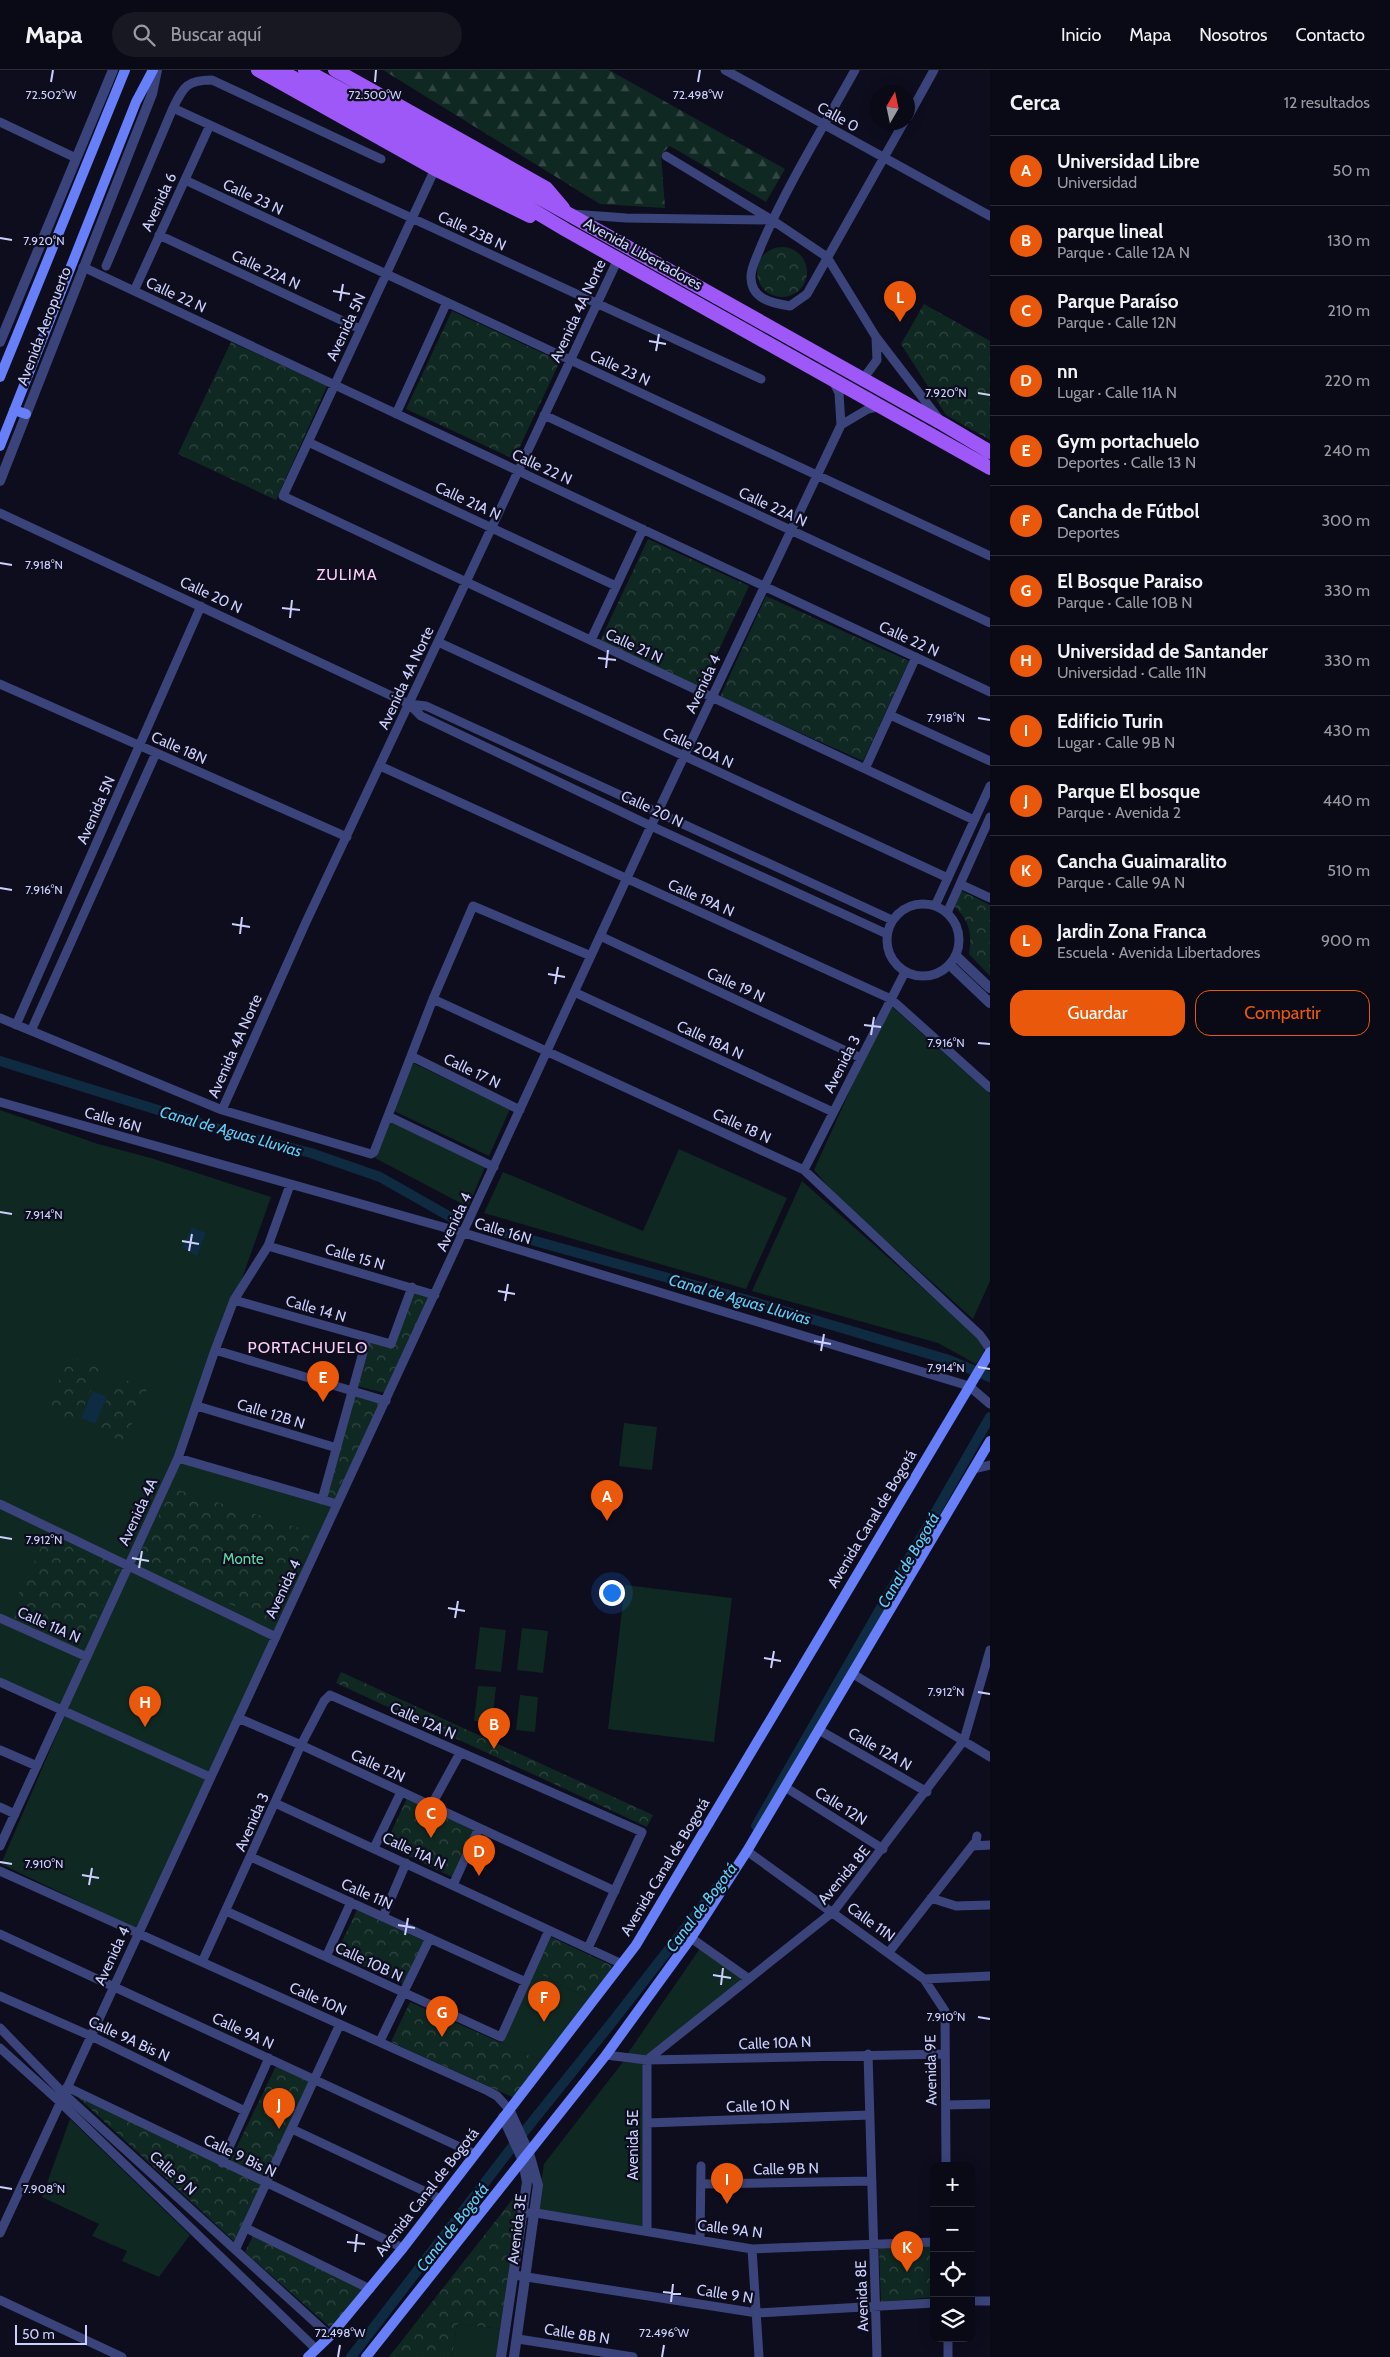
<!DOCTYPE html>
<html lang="es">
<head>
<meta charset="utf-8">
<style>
  :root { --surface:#0a0a16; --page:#181823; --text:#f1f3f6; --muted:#999aa1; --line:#2a2b35; --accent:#ea580c }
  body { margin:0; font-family:Cabin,sans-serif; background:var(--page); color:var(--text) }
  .controls { position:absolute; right:15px; bottom:15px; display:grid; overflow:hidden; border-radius:10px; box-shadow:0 2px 12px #0003 }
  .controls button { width:45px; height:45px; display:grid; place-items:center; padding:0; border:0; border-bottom:1px solid var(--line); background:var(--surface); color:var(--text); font:25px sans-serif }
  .compass { position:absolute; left:870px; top:15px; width:45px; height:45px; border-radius:50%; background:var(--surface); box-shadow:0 2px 12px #0003; rotate:9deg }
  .scale { position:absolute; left:15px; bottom:12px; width:72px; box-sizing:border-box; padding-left:5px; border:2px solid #ccd0fd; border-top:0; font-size:14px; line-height:18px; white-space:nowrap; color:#ccd0fd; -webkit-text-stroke:4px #0d0d1e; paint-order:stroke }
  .you { position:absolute; left:611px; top:1522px; width:18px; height:18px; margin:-12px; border:4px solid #fff; border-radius:50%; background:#1a73e8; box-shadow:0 0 0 8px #1a73e833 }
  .badge { display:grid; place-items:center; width:32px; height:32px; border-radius:50%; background:var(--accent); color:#fff; font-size:16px; font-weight:700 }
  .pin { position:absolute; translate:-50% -41px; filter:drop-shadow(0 1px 2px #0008) }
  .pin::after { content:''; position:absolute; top:26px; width:18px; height:15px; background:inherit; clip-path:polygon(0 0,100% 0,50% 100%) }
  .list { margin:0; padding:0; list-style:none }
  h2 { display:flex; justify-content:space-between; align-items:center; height:65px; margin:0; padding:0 20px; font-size:21px }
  h2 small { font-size:16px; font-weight:400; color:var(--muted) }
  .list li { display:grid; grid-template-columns:32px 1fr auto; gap:15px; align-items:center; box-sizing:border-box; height:70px; padding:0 20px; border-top:1px solid var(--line) }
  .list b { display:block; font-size:19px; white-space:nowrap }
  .list p { margin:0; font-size:16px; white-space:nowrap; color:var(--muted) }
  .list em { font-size:16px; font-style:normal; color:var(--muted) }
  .actions { display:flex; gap:10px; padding:15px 20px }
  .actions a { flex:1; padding:11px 0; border:1px solid var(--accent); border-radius:15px; text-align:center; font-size:18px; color:var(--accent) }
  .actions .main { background:var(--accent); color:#fff }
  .icon { flex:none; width:28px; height:28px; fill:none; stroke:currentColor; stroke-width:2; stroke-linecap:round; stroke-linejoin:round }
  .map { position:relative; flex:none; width:990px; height:2287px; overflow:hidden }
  header { display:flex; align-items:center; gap:30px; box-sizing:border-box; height:70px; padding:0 25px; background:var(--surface); border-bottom:1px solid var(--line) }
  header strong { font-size:24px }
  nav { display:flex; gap:28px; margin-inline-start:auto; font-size:18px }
  .search { width:350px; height:45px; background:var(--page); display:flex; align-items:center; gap:12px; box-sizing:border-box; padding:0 18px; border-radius:28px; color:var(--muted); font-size:19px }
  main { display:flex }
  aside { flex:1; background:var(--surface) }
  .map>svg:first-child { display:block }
</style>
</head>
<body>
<header>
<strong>Mapa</strong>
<div class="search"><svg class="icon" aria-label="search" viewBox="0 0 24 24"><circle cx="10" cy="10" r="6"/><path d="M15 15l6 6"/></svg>Buscar aquí</div>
<nav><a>Inicio</a><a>Mapa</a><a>Nosotros</a><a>Contacto</a></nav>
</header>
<main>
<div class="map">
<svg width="990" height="2287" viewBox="0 0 990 2287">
  <defs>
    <pattern id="forest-firs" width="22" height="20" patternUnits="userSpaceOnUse" patternTransform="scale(1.25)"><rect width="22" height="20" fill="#102822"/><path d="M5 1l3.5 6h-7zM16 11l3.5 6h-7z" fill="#324643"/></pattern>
    <pattern id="park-crowns" width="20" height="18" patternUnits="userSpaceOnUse" patternTransform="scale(1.25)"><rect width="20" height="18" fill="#102822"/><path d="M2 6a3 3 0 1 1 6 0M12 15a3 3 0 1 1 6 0" fill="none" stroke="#324643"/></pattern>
  </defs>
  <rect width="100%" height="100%" fill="#0d0d1e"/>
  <path fill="#102822" d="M889,934L990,1024V1211L973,1249L836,1126L814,1100Z
    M413,993L510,1039L489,1086L392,1040Z
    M0,1040L98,1074L151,1088L271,1127L178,1388L337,1434L141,1861L1,1794L65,1645L0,1616Z
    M389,1051L485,1097L468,1137L375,1088Z
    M679,1079L787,1128L746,1219L484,1143L503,1102L643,1161Z
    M802,1111L979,1268L985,1275L984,1282L976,1294L938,1273L752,1221Z
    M624,1353L657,1357L652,1400L619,1396Z
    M625,1515L732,1528L714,1672L608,1659Z
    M480,1557L506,1560L501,1602L475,1599Z
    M522,1558L548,1561L543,1603L517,1600Z
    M478,1616L496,1617L492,1653L474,1651Z
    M520,1625L538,1627L535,1662L516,1660Z
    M701,1877L743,1908L646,1987L626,1986Z
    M535,1901L593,1931L548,1994L501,1973Z
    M623,1992L644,1993V2157L537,2139L544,2094Z
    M70,2049L190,2165L159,2207L122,2191L127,2181L92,2166L99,2154L42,2127Z
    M457,2254L502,2259L498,2287H452Z"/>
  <path fill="url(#forest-firs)" d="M383,0H609L785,99L766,132L670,76L661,84L665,138L600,134Z"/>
  <path fill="url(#park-crowns)" d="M757 202a25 25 0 1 1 50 0a25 25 0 1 1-50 0Z
    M924,234L990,271V370L946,345L901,274Z
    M452,241L560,291L514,389L406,339Z
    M231,272L327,316L276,430L178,384Z
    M648,469L749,516L701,618L600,571Z
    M766,526L909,591L863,691L720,627Z
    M960,820L990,835V906L969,884C972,865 970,851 955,837Z
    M415,1218L432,1223L385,1323L357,1316L371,1267L394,1273Z
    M69,1286L100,1299L77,1353L47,1340Z
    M117,1306L147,1319L124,1372L94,1359Z
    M355,1322L382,1329L336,1430L326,1428Z
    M172,1418L312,1462L269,1551L135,1493Z
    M49,1461L121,1497L83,1577L8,1546Z
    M341,1602L653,1745L647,1757L336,1613Z
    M407,1728L476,1761L454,1808L385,1775Z
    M357,1840L426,1872L406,1915L336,1884Z
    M551,1867L613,1896L593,1931L535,1901Z
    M410,1932L548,1994L521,2031L391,1972Z
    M276,1996L314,2011L236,2173L69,2019L229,2093Z
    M519,2121L502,2259L457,2254L452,2287H389Z
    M254,2164L364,2220L332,2259L245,2182Z
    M934,2175V2227L881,2232L879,2178Z"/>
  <path fill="#0e2b41" d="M192,1157L206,1163L197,1186L182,1178Z
    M93,1321L107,1327L95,1354L81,1348Z"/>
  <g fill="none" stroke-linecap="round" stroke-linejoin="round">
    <path stroke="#0e2b41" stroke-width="10" d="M0,991L232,1063L311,1083L380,1107L454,1149
      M488,1158L744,1229L946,1289L990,1307
      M756,1756L990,1347
      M351,2287L516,2072L613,1951L728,1803"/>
    <path stroke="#3a447b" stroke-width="9" d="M725,0L990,146
      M855,0C823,58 787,115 761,176C758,185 750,198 751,208C752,230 773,233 790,236L807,224L904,52
      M173,38L761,309
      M908,47L934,0
      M0,52L76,88
      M666,86L772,150L827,187L876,267L939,349
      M435,99L283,426L974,750
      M185,110L990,486
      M572,144L626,148L772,150
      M159,165L360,259
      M106,196L173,38C184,16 187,10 212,10L381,89
      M83,197L990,622
      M134,221L210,55
      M863,309L877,290L876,268
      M396,344L447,232
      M544,345L990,553
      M841,355L868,339L881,336
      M308,372L616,516
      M0,443L409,634L426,636L892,850
      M591,570L643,459
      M438,572L948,808
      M0,614L347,767
      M409,634L421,646L651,756L887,864
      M890,645L990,691
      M380,696L891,929L990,1018
      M865,699L916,587
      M960,814L990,828
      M887 870a36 36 0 1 1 72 0a36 36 0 1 1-72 0Z
      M935,836L990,716
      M947,843L990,747
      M600,866L861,988
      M574,922L833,1042
      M433,929L804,1100L980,1265L990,1279
      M0,948L222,1040L371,1084L374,1082L433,929L473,836L591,886
      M16,955L201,536
      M31,961L156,683
      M411,986L520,1040
      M0,1032L464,1163L969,1316L990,1334
      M222,1040L306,852L618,189
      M388,1046L494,1097
      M804,1100L905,902
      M268,1176L435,1225
      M234,1230L391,1274L412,1217
      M215,1280L386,1331
      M197,1336L337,1378
      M178,1388L337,1434
      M974,1399L990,1395
      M322,1430L367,1268
      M0,1434L276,1567
      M0,1548L87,1587
      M853,1604L990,1687
      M0,1612L210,1707
      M238,1648L301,1675L615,1821
      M819,1660L927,1722
      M0,1680L37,1696
      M785,1717L883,1779
      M275,1733L622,1894
      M431,1736L460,1683
      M0,1737L15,1744
      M0,1776L178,1388L215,1280L234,1230L268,1176L290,1115
      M972,1776L990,1775
      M374,1778L401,1722
      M747,1781L924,1909L990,1906
      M251,1787L526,1912
      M0,1801L488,2021L497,2026L509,2039
      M453,1815L479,1758
      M931,1828L956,1836L990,1835
      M226,1841L501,1967L549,1860
      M383,1847L406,1793
      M0,1864L475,2084
      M691,1868L749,1909
      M889,1882L976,1771L977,1766
      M326,1887L351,1832
      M202,1892L301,1675L324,1631L330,1625L642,1762L588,1878
      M924,1909L945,1941L946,2096
      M0,1926L91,1966L245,2041
      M0,1958L64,2024L330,2266
      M380,1971L430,1868
      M0,1978L60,2032L316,2279
      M868,1984L877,2287
      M606,1985L647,1990L945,1984
      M67,2017L403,2178
      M946,2035L990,2034
      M647,2053L870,2045
      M292,2059L441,2129
      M222,2093L269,1988
      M701,2114L872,2111
      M524,2143H536L752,2179L934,2172
      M246,2158L370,2219
      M647,2160V1990L834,1841L964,1670L990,1580
      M0,2163L651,756L841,355L839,323L833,311
      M700,2170L701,2096
      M236,2178L340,1954
      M752,2179L759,2287
      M514,2205L757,2243L934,2233
      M0,2230L122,2287
      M971,2231H990
      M948,2268V2287
      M518,2269L633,2287"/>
    <path stroke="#3a447b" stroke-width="10" d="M0,272L113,0
      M0,411L152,24L157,0
      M956,886L990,918
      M950,895L990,933
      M509,2039L529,2083L538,2115L514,2287
      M501,2287L527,2112L523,2091L503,2047"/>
    <path stroke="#677ff9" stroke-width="10" d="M0,307L125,0
      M14,340L26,344
      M0,376L136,32L153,0
      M308,2287L330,2266L403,2178L636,1875L990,1282
      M366,2287L606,1985L691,1868L747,1781L990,1371"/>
    <path stroke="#9e58f8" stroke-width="14" d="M258,0L435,99L530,146
      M279,0L509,126L566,160L990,398
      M305,0L515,114L943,354L990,382
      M335,0L546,118L563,138"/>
  </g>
  <path fill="none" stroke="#ccd0fd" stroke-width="2" d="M51,12L53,0M375,12L376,0M698,12L700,0M0,168L12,170M333,221L350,224M340,231L343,214M649,271L666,274M656,281L659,264M978,323L990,325M0,493L12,495M282,538L300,540M290,548L292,530M598,588L616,590M606,598L608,580M978,648L990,650M0,818L12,820M232,854L250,857M240,864L242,847M548,904L565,907M555,914L558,897M864,955L881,957M871,965L874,947M978,973L990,974M0,1142L12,1144M182,1171L199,1174M189,1181L192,1164M498,1221L515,1224M505,1231L508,1214M814,1271L831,1274M821,1281L824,1264M978,1297L990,1299M0,1467L12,1469M132,1488L149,1491M139,1498L142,1481M448,1538L465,1541M455,1548L458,1531M764,1588L781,1591M771,1598L774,1581M978,1622L990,1624M0,1792L12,1794M82,1805L99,1808M89,1815L92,1798M398,1855L415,1858M405,1865L408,1848M713,1905L731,1908M721,1915L723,1898M978,1947L990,1949M0,2117L12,2119M347,2172L365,2174M355,2182L357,2164M663,2222L681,2224M671,2232L673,2214M338,2287L340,2275M662,2287L664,2275"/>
  <g text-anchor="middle" stroke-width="4.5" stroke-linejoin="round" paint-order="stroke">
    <g font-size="15" fill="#ccd0fd" stroke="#0d0d1e">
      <text transform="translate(838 47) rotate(29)" y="5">Calle 0</text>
      <text transform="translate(253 127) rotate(25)" y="5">Calle 23 N</text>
      <text transform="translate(159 132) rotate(-65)" y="5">Avenida 6</text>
      <text transform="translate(472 161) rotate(25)" y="5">Calle 23B N</text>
      <text transform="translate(643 184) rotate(29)" y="5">Avenida Libertadores</text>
      <text transform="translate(266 200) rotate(25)" y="5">Calle 22A N</text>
      <text transform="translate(176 225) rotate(25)" y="5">Calle 22 N</text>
      <text transform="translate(578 241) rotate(-65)" y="5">Avenida 4A Norte</text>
      <text transform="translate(44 256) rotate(-69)" y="5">Avenida Aeropuerto</text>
      <text transform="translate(346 257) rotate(-65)" y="5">Avenida 5N</text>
      <text transform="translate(620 298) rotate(25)" y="5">Calle 23 N</text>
      <text transform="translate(542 397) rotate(25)" y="5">Calle 22 N</text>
      <text transform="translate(468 431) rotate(25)" y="5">Calle 21A N</text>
      <text transform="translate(773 437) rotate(25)" y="5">Calle 22A N</text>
      <text transform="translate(211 525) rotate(25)" y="5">Calle 20 N</text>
      <text transform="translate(909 569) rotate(25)" y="5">Calle 22 N</text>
      <text transform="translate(634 576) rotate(25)" y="5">Calle 21 N</text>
      <text transform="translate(406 608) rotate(-65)" y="5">Avenida 4A Norte</text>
      <text transform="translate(703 614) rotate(-65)" y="5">Avenida 4</text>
      <text transform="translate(179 678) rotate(24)" y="5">Calle 18N</text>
      <text transform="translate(698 678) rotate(25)" y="5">Calle 20A N</text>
      <text transform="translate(652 739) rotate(25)" y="5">Calle 20 N</text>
      <text transform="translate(96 740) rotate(-66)" y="5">Avenida 5N</text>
      <text transform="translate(701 828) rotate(24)" y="5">Calle 19A N</text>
      <text transform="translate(736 915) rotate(25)" y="5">Calle 19 N</text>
      <text transform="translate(710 970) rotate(25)" y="5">Calle 18A N</text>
      <text transform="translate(235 976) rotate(-66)" y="5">Avenida 4A Norte</text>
      <text transform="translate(842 994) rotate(-63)" y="5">Avenida 3</text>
      <text transform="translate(472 1001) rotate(26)" y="5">Calle 17 N</text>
      <text transform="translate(113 1050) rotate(16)" y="5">Calle 16N</text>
      <text transform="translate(742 1056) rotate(25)" y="5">Calle 18 N</text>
      <text transform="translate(454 1152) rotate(-65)" y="5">Avenida 4</text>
      <text transform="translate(503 1161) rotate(17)" y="5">Calle 16N</text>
      <text transform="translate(355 1187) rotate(16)" y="5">Calle 15 N</text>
      <text transform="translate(316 1239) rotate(16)" y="5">Calle 14 N</text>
      <text transform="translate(271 1344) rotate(17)" y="5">Calle 12B N</text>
      <text transform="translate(138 1442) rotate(-65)" y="5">Avenida 4A</text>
      <text transform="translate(872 1449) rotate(-59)" y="5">Avenida Canal de Bogotá</text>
      <text transform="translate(283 1519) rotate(-65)" y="5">Avenida 4</text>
      <text transform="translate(49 1555) rotate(24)" y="5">Calle 11A N</text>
      <text transform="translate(423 1651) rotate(24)" y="5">Calle 12A N</text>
      <text transform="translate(880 1679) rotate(30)" y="5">Calle 12A N</text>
      <text transform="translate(378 1696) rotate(25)" y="5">Calle 12N</text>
      <text transform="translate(841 1736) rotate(32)" y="5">Calle 12N</text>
      <text transform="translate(252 1752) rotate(-66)" y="5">Avenida 3</text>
      <text transform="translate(414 1781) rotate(25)" y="5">Calle 11A N</text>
      <text transform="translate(665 1797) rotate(-59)" y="5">Avenida Canal de Bogotá</text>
      <text transform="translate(844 1805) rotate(-50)" y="5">Avenida 8E</text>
      <text transform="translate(367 1824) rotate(24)" y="5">Calle 11N</text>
      <text transform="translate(871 1852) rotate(36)" y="5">Calle 11N</text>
      <text transform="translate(112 1886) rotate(-65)" y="5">Avenida 4</text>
      <text transform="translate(369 1892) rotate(25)" y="5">Calle 10B N</text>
      <text transform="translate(318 1929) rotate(24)" y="5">Calle 10N</text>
      <text transform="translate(243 1961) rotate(25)" y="5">Calle 9A N</text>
      <text transform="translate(129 1969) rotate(25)" y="5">Calle 9A Bis N</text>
      <text transform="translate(775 1973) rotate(-2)" y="5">Calle 10A N</text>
      <text transform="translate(931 2000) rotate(-91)" y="5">Avenida 9E</text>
      <text transform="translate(758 2036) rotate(-2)" y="5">Calle 10 N</text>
      <text transform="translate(633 2075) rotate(-90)" y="5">Avenida 5E</text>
      <text transform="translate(240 2086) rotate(26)" y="5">Calle 9 Bis N</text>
      <text transform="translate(786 2099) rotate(-1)" y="5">Calle 9B N</text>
      <text transform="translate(173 2103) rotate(42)" y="5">Calle 9 N</text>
      <text transform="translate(427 2122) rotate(-52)" y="5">Avenida Canal de Bogotá</text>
      <text transform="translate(517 2159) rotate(-83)" y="5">Avenida 3E</text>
      <text transform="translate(730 2159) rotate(7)" y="5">Calle 9A N</text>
      <text transform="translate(725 2224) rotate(9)" y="5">Calle 9 N</text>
      <text transform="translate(862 2226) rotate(-92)" y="5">Avenida 8E</text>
      <text transform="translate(577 2264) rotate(9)" y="5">Calle 8B N</text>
    </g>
    <g font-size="15" fill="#5cd9a2" stroke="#0d0d1e">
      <text x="243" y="1494">Monte</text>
    </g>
    <g font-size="16" letter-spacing="1" fill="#fdcef5" stroke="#0d0d1e">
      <text x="347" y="510">ZULIMA</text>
      <text x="308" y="1283">PORTACHUELO</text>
    </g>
    <g font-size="16" font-style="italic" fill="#5fcef8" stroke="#0d0d1e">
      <text transform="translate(231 1061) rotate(16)" y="6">Canal de Aguas Lluvias</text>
      <text transform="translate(740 1229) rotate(16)" y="6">Canal de Aguas Lluvias</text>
      <text transform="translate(908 1490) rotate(-60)" y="6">Canal de Bogotá</text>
      <text transform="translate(701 1837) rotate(-53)" y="6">Canal de Bogotá</text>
      <text transform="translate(452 2157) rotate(-52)" y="6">Canal de Bogotá</text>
    </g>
  </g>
  <g font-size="12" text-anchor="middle" fill="#ccd0fd" stroke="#0d0d1e" stroke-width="4.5" stroke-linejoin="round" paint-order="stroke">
    <text x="375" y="29">72.500°W</text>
    <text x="698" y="29">72.498°W</text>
    <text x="51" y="29">72.502°W</text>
    <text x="44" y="175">7.920°N</text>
    <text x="946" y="327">7.920°N</text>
    <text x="44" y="499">7.918°N</text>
    <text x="946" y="652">7.918°N</text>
    <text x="44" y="824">7.916°N</text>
    <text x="946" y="977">7.916°N</text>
    <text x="44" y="1149">7.914°N</text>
    <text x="946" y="1302">7.914°N</text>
    <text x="44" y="1474">7.912°N</text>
    <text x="946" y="1626">7.912°N</text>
    <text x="44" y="1798">7.910°N</text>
    <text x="946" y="1951">7.910°N</text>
    <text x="44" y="2123">7.908°N</text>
    <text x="340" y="2267">72.498°W</text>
    <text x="664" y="2267">72.496°W</text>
  </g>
</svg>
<div class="controls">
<button>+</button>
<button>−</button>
<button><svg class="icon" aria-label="locate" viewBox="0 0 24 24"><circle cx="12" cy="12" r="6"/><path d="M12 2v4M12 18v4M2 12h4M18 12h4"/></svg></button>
<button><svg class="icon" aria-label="layers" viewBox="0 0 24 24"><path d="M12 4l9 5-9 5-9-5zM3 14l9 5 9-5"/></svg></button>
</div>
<svg class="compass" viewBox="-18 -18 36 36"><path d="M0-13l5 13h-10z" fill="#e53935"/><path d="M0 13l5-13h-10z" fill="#999aa1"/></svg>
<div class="scale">50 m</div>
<div class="you"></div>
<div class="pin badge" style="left:607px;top:1451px">A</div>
<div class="pin badge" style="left:494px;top:1679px">B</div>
<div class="pin badge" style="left:431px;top:1768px">C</div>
<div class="pin badge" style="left:479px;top:1806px">D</div>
<div class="pin badge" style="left:323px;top:1332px">E</div>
<div class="pin badge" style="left:544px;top:1952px">F</div>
<div class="pin badge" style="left:442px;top:1967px">G</div>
<div class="pin badge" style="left:145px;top:1657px">H</div>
<div class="pin badge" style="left:727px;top:2134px">I</div>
<div class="pin badge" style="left:279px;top:2059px">J</div>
<div class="pin badge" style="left:907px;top:2202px">K</div>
<div class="pin badge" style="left:900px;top:252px">L</div>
</div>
<aside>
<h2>Cerca<small>12 resultados</small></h2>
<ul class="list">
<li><span class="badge">A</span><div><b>Universidad Libre</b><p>Universidad</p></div><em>50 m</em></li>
<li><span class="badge">B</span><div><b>parque lineal</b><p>Parque · Calle 12A N</p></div><em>130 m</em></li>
<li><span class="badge">C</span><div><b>Parque Paraíso</b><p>Parque · Calle 12N</p></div><em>210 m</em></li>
<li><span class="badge">D</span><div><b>nn</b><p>Lugar · Calle 11A N</p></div><em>220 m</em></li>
<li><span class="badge">E</span><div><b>Gym portachuelo</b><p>Deportes · Calle 13 N</p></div><em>240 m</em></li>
<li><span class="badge">F</span><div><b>Cancha de Fútbol</b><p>Deportes</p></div><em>300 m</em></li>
<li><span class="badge">G</span><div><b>El Bosque Paraiso</b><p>Parque · Calle 10B N</p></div><em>330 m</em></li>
<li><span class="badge">H</span><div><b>Universidad de Santander</b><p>Universidad · Calle 11N</p></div><em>330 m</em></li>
<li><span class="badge">I</span><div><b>Edificio Turin</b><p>Lugar · Calle 9B N</p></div><em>430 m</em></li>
<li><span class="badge">J</span><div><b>Parque El bosque</b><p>Parque · Avenida 2</p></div><em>440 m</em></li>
<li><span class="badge">K</span><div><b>Cancha Guaimaralito</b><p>Parque · Calle 9A N</p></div><em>510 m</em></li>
<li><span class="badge">L</span><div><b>Jardin Zona Franca</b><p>Escuela · Avenida Libertadores</p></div><em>900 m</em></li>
</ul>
<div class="actions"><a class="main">Guardar</a><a>Compartir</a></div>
</aside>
</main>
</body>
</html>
